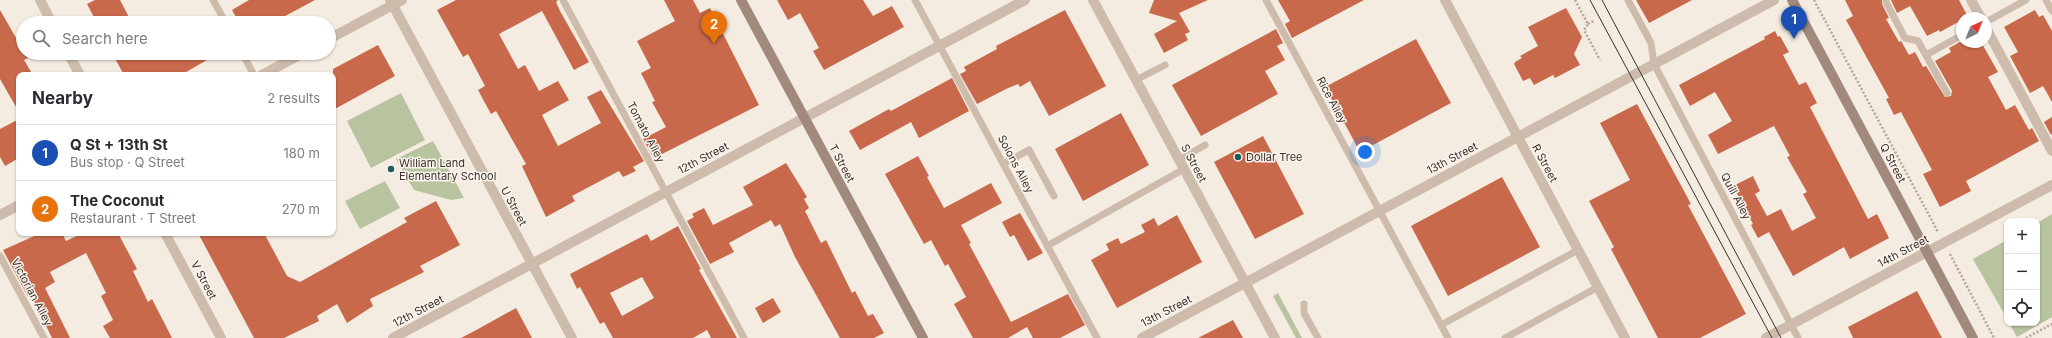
<!DOCTYPE html>
<html lang="en">
<head>
<meta charset="utf-8">
<style>
  :root { --surface:#fff; --page:#f7f7f7; --text:#2b2b33; --muted:#7c7c81; --line:#e1e1e2; --accent:#1f5a5e }
  body { margin:0; font-family:Inter,sans-serif; background:var(--page); color:var(--text) }
  .controls { position:absolute; right:12px; bottom:12px; display:grid; overflow:hidden; border-radius:8px; box-shadow:0 1px 3px #0004 }
  .controls button { width:36px; height:36px; display:grid; place-items:center; padding:0; border:0; border-bottom:1px solid var(--line); background:var(--surface); color:var(--text); font:20px sans-serif }
  .compass { position:absolute; left:1956px; top:12px; width:36px; height:36px; border-radius:50%; background:var(--surface); box-shadow:0 1px 3px #0004; rotate:43deg }
  .you { position:absolute; left:1365px; top:152px; width:14px; height:14px; margin:-10px; border:3px solid #fff; border-radius:50%; background:#1a73e8; box-shadow:0 0 0 6px #1a73e833 }
  .badge { display:grid; place-items:center; width:26px; height:26px; border-radius:50%; background:var(--accent); color:#fff; font-size:13px; font-weight:700 }
  .pin { position:absolute; translate:-50% -33px; filter:drop-shadow(0 1px 2px #0008) }
  .pin::after { content:''; position:absolute; top:21px; width:14px; height:12px; background:inherit; clip-path:polygon(0 0,100% 0,50% 100%) }
  .list { margin:0; padding:0; list-style:none }
  h2 { display:flex; justify-content:space-between; align-items:center; height:52px; margin:0; padding:0 16px; font-size:17px }
  h2 small { font-size:13px; font-weight:400; color:var(--muted) }
  .list li { display:grid; grid-template-columns:26px 1fr auto; gap:12px; align-items:center; box-sizing:border-box; height:56px; padding:0 16px; border-top:1px solid var(--line) }
  .list b { display:block; font-size:15px; white-space:nowrap }
  .list p { margin:0; font-size:13px; white-space:nowrap; color:var(--muted) }
  .list em { font-size:13px; font-style:normal; color:var(--muted) }
  .icon { flex:none; width:22px; height:22px; fill:none; stroke:currentColor; stroke-width:2; stroke-linecap:round; stroke-linejoin:round }
  .map { position:relative; flex:none; width:2052px; height:338px; overflow:hidden }
  .search { position:absolute; background:var(--surface); box-shadow:0 1px 3px #0004; left:16px; top:16px; width:320px; height:44px; display:flex; align-items:center; gap:10px; box-sizing:border-box; padding:0 14px; border-radius:22px; color:var(--muted); font-size:15px }
  .panel { position:absolute; background:var(--surface); box-shadow:0 1px 3px #0004; left:16px; top:72px; width:320px; height:164px; border-radius:8px }
  .map>svg:first-child { display:block }
</style>
</head>
<body>
<div class="map">
<svg width="2052" height="338" viewBox="0 0 2052 338">
  <rect width="100%" height="100%" fill="#f4ebe1"/>
  <path fill="#b8c4a0" d="M401,93L425,140L371,168L347,121Z
    M433,141L464,198L451,200L414,190L396,159Z
    M385,181L400,208L360,229L345,201Z
    M2052,214V317L2017,337L2009,323H2037V223Z
    M2007,240V319L1973,259Z
    M1278,293L1302,338H1296L1273,296Z"/>
  <path fill="#c8694b" fill-rule="evenodd" d="M95,0H120L132,23H97L87,4Z
    M249,0H315L272,23H239L232,10Z
    M456,0H558L556,2L560,11L589,62L574,70L542,11L499,34L518,69L525,65L539,91L558,81L569,100L542,115L558,146L601,123L587,97L601,90L644,161L633,167L636,171L623,177L619,171L572,196L575,201L546,217L522,166L526,164L496,111L491,114L478,90L485,86L468,54L463,57L437,10Z
    M664,0H693L700,13L710,8L759,105L658,156L657,154L653,157L643,139L666,127L652,102L655,101L641,73L651,68L637,41L675,21Z
    M777,0H863L873,16L892,6L904,27L824,70L813,51L819,48L800,13L788,20Z
    M1154,0H1208L1179,13L1190,32L1185,34L1188,40L1164,53L1154,34L1177,21L1149,13Z
    M1278,0H1364L1292,38L1285,24L1290,21Z
    M1636,0H1692L1649,23Z
    M1845,0H1882V4L1889,18L1886,19L1899,42L1901,41L1909,55L1915,52L1923,67L1926,66L1945,97L1951,96L1952,91L1935,61L1951,52L1949,48L1960,42H1981L1998,72L1988,77L2006,110L2015,105L2029,130L2032,128L2039,141L1966,181L1971,191L1940,207L1923,174L1932,170L1901,112L1894,115L1886,99L1889,98L1846,20L1853,16Z
    M1891,0H1959L1968,17L1962,18V20L1940,32L1939,30L1927,36L1910,6L1897,13Z
    M1566,8L1582,37L1574,54L1580,65L1555,78L1553,75L1534,85L1530,78L1523,81L1514,64L1515,62L1522,58L1520,56L1538,46L1528,27Z
    M0,10L23,50V53L28,58L24,60L33,75H19V112L0,79Z
    M1065,10L1106,86L1049,116L1030,81L1020,87L1018,84L1006,89L977,104L960,74L966,71L964,67L997,49L996,46Z
    M2035,10L2039,17L2043,15L2052,31V102L2043,86L2030,93L2010,56L2018,52L2004,27Z
    M1276,29L1283,43L1277,46L1285,60L1265,71L1278,94L1201,136L1172,85Z
    M1775,31L1778,37L1780,36L1789,52L1783,55L1799,85L1806,82L1817,103L1810,107L1868,219L1877,214L1889,238L1850,259L1844,247L1793,276L1769,232L1758,238L1751,225L1753,224L1733,186L1753,176L1760,191L1755,194L1767,216L1781,209L1792,231L1816,218L1803,194L1807,192L1787,157L1790,156L1774,126L1718,154L1708,135L1732,121L1715,92L1690,106L1679,85L1765,39L1764,37Z
    M1416,39L1451,103L1360,152L1325,87Z
    M378,45L395,76L333,110V69Z
    M112,53H219L181,75H124Z
    M952,78L969,111L919,138L911,122L860,150L849,131L889,109L891,111Z
    M1637,104L1691,204L1688,205L1746,314L1700,338H1658L1611,249L1614,247L1589,201L1630,180L1600,123Z
    M1121,113L1149,165L1083,201L1055,149Z
    M2052,117V134L2051,135L2044,122Z
    M19,119V158L5,166L0,157V129Z
    M1263,136L1304,214L1255,239L1214,162Z
    M918,156L929,176L927,177L944,208L991,183L1002,203L961,225L971,243L969,244L1011,322L1068,294L1085,325L1060,338H1033L1027,327L1008,338H973L954,304L966,297L948,264L945,266L931,240L924,244L885,174Z
    M786,163L807,197L804,199L809,208L805,211L821,243L826,240L852,293L855,291L868,316L873,314L884,333L874,338H840L795,257L780,224L775,227L771,220L729,243L734,252L710,264L687,221L694,217L692,214L704,208L713,225L753,205L743,187Z
    M1502,177L1540,247L1448,296L1411,226Z
    M436,201L460,245L420,266L424,272L370,299L373,306L347,323L337,304L317,316L319,321L284,338H254L198,233H264L287,276L300,282L407,222L404,218Z
    M1020,213L1043,253L1028,261L1014,235L1010,237L1002,222Z
    M1177,215L1202,262L1117,308L1091,260L1109,250L1106,244L1118,238L1121,244L1145,232L1141,225L1154,218L1158,226Z
    M678,226L701,269L699,270L737,338H711L707,330L693,338H613L604,322L600,324L580,287L577,289L570,274L647,234L651,241ZM642,277L654,298L622,316L610,293Z
    M41,233H62L66,241L83,233H118L137,269L133,271L148,302L152,299L172,338H110L103,326L113,320L101,296L106,293L86,253L50,272L55,282L45,288L70,338H52L31,295L28,297L3,250Z
    M1917,291L1942,338H1853L1848,327Z
    M773,298L781,312L763,323L755,308Z
    M516,308L532,338H461L480,328Z
    M1233,320L1243,338H1198Z"/>
  <g fill="none" stroke-linecap="round" stroke-linejoin="round">
    <path stroke="#b9a596" stroke-width="2.5" stroke-dasharray="2 2" stroke-linecap="butt" d="M1575,0L1588,24L1584,30L1600,60
      M1814,0L1938,232
      M1588,24L1595,20
      M1950,254L1994,338
      M2026,338L2052,324"/>
    <path stroke="#cdbbac" stroke-width="7" d="M213,0L226,23
      M563,0L744,338
      M915,0L1097,338
      M1266,0L1448,338
      M1628,0L1651,43L1654,64L1798,338
      M2046,0L2052,11
      M1886,2L1905,38L1918,41L1947,93
      M1986,22L2026,0
      M242,53L254,75
      M1926,55L1962,35
      M1136,80L1165,65
      M1179,160L1205,145
      M1003,164L1029,150L1054,196
      M1047,246L1184,169
      M0,256L44,338
      M1304,304V313L1318,338
      M1441,325L1578,250
      M1505,338L1598,287"/>
    <path stroke="#cdbbac" stroke-width="10" d="M40,0L52,23
      M390,0L572,338
      M1093,0L1275,338
      M1445,0L1625,338
      M1971,0L1981,18
      M1986,28L2052,151
      M329,39L402,0
      M68,53L80,75
      M262,75L303,53
      M0,215L19,205
      M165,233L221,338
      M393,338L1025,0
      M1142,338L1774,0
      M1766,338L2052,185"/>
    <path stroke="#a18a7d" stroke-width="10" d="M741,0L923,338
      M1792,0L1973,338"/>
    <path stroke="#3b302b" stroke-width="1" d="M1590,0L1772,338
      M1602,0L1781,338"/>
  </g>
  <g fill="#1f5a5e" stroke="#fbf5ee" stroke-width="1.5">
    <circle cx="1238" cy="157" r="4"/>
    <circle cx="391" cy="169" r="4"/>
  </g>
  <g text-anchor="middle" stroke-width="3" stroke-linejoin="round" paint-order="stroke">
    <g font-size="11" fill="#3b302b" stroke="#fbf5ee">
      <text transform="translate(1332 100) rotate(62)" y="4">Rice Alley</text>
      <text transform="translate(646 132) rotate(62)" y="4">Tomato Alley</text>
      <text transform="translate(703 158) rotate(-28)" y="4">12th Street</text>
      <text transform="translate(1452 158) rotate(-28)" y="4">13th Street</text>
      <text transform="translate(842 163) rotate(62)" y="4">T Street</text>
      <text transform="translate(1194 163) rotate(62)" y="4">S Street</text>
      <text transform="translate(1545 163) rotate(62)" y="4">R Street</text>
      <text transform="translate(1893 163) rotate(62)" y="4">Q Street</text>
      <text transform="translate(1016 164) rotate(62)" y="4">Solons Alley</text>
      <text transform="translate(1736 196) rotate(62)" y="4">Quill Alley</text>
      <text transform="translate(514 206) rotate(62)" y="4">U Street</text>
      <text transform="translate(1903 251) rotate(-28)" y="4">14th Street</text>
      <text transform="translate(204 280) rotate(62)" y="4">V Street</text>
      <text transform="translate(32 292) rotate(62)" y="4">Victorian Alley</text>
      <text transform="translate(418 311) rotate(-28)" y="4">12th Street</text>
      <text transform="translate(1166 311) rotate(-28)" y="4">13th Street</text>
    </g>
    <g font-size="11" fill="#3b302b" stroke="#fbf5ee" text-anchor="start">
      <text x="1246" y="161">Dollar Tree</text>
      <text x="399" y="167">William Land<tspan x="399" dy="13">Elementary School</tspan></text>
    </g>
  </g>
</svg>
<div class="controls">
<button>+</button>
<button>−</button>
<button><svg class="icon" aria-label="locate" viewBox="0 0 24 24"><circle cx="12" cy="12" r="6"/><path d="M12 2v4M12 18v4M2 12h4M18 12h4"/></svg></button>
</div>
<svg class="compass" viewBox="-18 -18 36 36"><path d="M0-13l5 13h-10z" fill="#e53935"/><path d="M0 13l5-13h-10z" fill="#7c7c81"/></svg>
<div class="you"></div>
<div class="pin badge" style="left:1794px;top:39px;background:#1a4fb4">1</div>
<div class="pin badge" style="left:714px;top:44px;background:#e8710a">2</div>
<div class="search"><svg class="icon" aria-label="search" viewBox="0 0 24 24"><circle cx="10" cy="10" r="6"/><path d="M15 15l6 6"/></svg>Search here</div>
<section class="panel">
<h2>Nearby<small>2 results</small></h2>
<ul class="list">
<li><span class="badge" style="background:#1a4fb4">1</span><div><b>Q St + 13th St</b><p>Bus stop · Q Street</p></div><em>180 m</em></li>
<li><span class="badge" style="background:#e8710a">2</span><div><b>The Coconut</b><p>Restaurant · T Street</p></div><em>270 m</em></li>
</ul>
</section>
</div>
</body>
</html>
